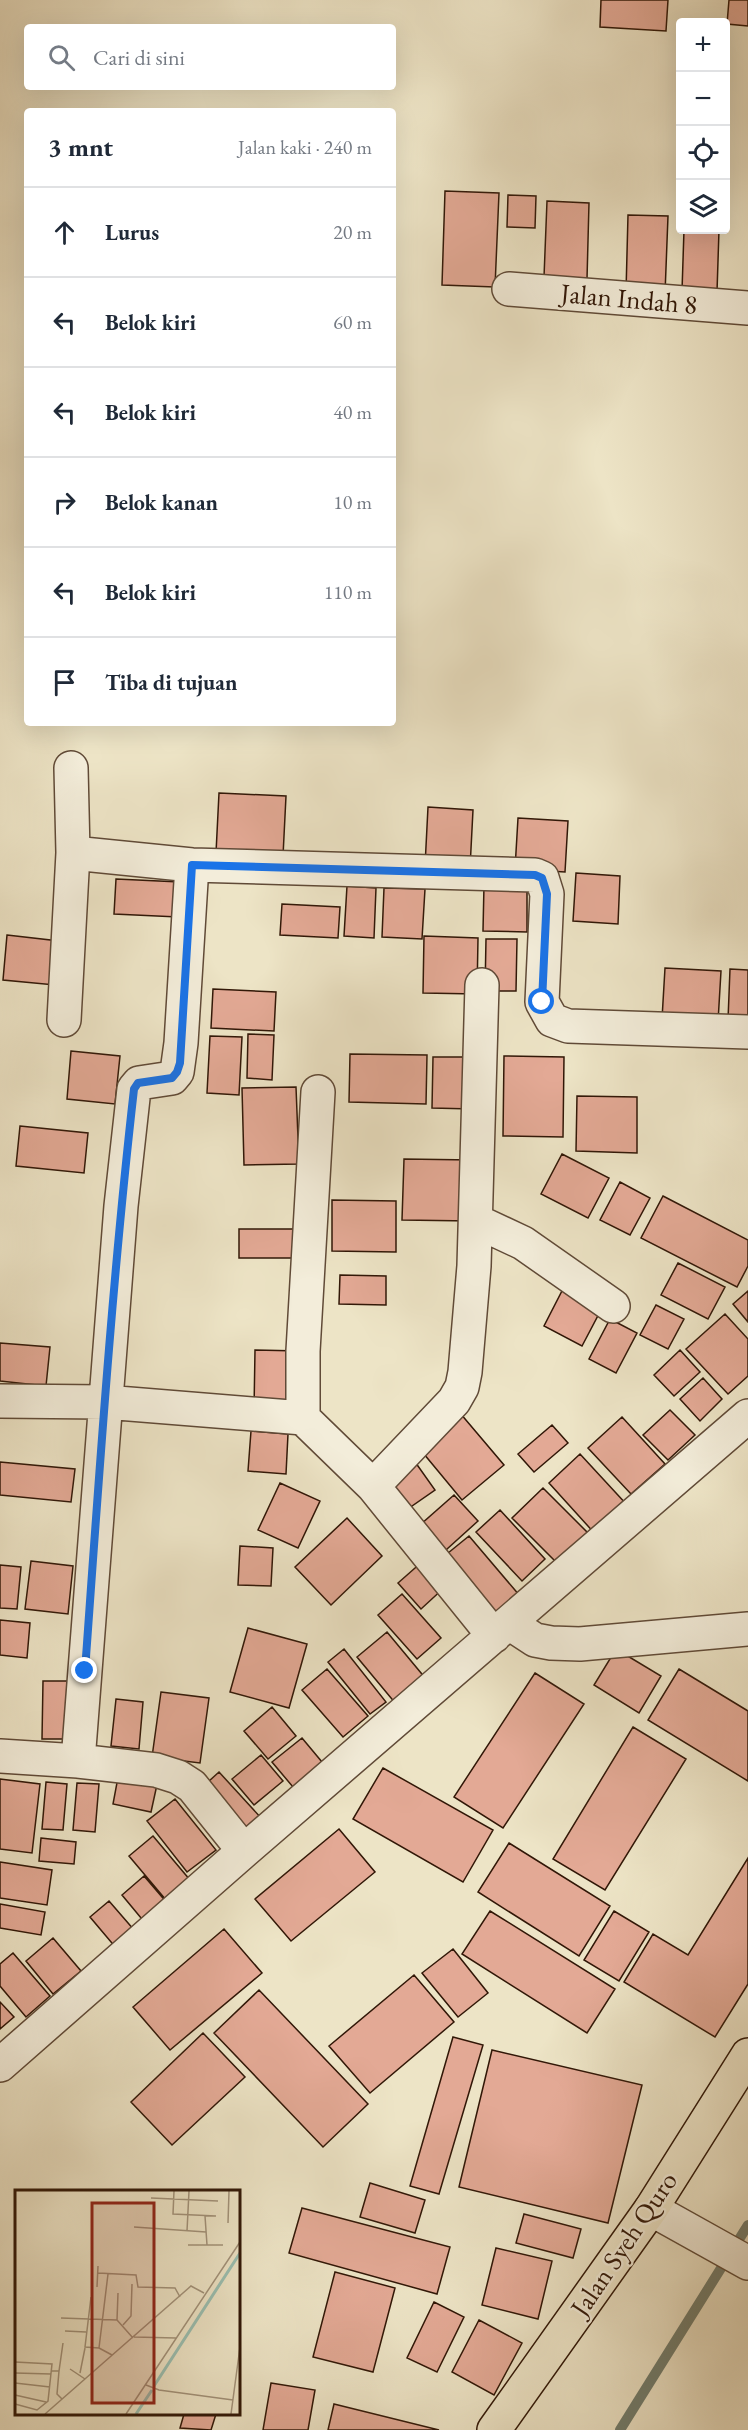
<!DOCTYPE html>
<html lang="id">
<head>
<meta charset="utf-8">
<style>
  :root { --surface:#fff; --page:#f2f2f3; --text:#1f2937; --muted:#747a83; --line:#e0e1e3 }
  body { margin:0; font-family:"EB Garamond",serif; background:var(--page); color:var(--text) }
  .controls { position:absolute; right:18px; top:18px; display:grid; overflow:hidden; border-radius:6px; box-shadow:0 6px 24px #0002 }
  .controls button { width:54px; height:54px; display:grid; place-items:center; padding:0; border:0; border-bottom:2px solid var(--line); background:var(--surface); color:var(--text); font:30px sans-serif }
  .stop { position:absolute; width:18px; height:18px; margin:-14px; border:4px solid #1a73e8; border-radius:50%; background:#fff }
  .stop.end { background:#1a73e8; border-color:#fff; box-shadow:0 2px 6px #0008 }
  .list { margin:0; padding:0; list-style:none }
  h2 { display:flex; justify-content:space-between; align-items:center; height:78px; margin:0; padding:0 24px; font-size:26px }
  h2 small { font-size:20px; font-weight:400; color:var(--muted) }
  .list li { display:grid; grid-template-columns:39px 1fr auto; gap:18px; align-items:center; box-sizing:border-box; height:90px; padding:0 24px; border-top:2px solid var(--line) }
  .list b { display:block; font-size:22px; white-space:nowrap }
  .list em { font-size:20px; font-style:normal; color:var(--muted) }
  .icon { flex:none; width:33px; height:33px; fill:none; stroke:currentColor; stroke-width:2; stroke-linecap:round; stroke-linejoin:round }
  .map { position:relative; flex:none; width:748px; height:2430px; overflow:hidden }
  .search { position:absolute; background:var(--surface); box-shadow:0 6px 24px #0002; left:24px; top:24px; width:372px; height:66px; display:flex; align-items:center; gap:15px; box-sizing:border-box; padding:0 21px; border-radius:6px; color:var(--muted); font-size:22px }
  .panel { position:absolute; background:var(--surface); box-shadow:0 6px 24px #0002; left:24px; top:108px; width:372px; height:618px; border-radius:6px }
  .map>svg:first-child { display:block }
</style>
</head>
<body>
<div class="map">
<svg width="748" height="2430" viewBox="0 0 748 2430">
  <rect width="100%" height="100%" fill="#ede4c6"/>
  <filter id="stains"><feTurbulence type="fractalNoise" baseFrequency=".00333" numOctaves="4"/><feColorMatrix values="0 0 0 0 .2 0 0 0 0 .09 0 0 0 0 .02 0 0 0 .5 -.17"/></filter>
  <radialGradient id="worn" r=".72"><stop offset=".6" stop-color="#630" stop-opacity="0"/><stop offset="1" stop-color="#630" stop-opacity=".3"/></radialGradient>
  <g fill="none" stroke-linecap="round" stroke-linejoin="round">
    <path stroke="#707c6d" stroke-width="10" d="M620,2430L748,2225"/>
  </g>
  <path fill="#e3a995" stroke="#311707" stroke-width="1.5" d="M601,0H668L666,31L600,27Z
    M729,0H748V26L727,24Z
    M445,191L499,193L495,287L442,285Z
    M508,195L536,196L535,228L507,227Z
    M547,201L589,203L587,279L544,277Z
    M628,215L668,216L665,294L626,292Z
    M684,230H719L717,292L682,291Z
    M219,793L286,796L283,856L216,853Z
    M428,807L473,810L470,868L425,866Z
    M518,818L568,821L565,872L515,869Z
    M576,873L620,876L618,924L573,921Z
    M116,879L180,882L178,917L114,914Z
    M484,885H527V932L483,931Z
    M347,886L376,888L374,938L344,936Z
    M384,888L425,889L422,939L382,937Z
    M282,904L340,907L338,938L280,935Z
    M7,935L59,941L55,985L3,980Z
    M424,936L478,938L477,994L423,993Z
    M486,939H517L516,991H485Z
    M665,968L721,971L718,1022L662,1019Z
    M730,969L748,970V1021L728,1020Z
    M213,989L276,992L274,1031L211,1028Z
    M248,1034L274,1035L272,1080L247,1078Z
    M210,1036L242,1037L239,1095L207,1093Z
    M71,1051L120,1056L115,1104L67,1099Z
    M350,1054L427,1055L426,1104L349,1102Z
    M504,1056L564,1057L563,1137L503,1136Z
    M433,1057H474L472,1109L432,1108Z
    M296,1087L299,1164L244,1165L242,1088Z
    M577,1096L637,1097V1153L576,1151Z
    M20,1126L88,1133L84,1173L16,1166Z
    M562,1154L609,1178L588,1218L541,1194Z
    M404,1159L472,1160L471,1221L402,1220Z
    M620,1182L650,1198L630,1235L600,1220Z
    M663,1196L748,1240V1266L737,1287L641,1238Z
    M332,1200L396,1201V1252L332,1251Z
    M239,1229H299V1258H239Z
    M678,1263L725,1287L708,1319L661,1295Z
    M340,1275L386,1276V1305L339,1304Z
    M564,1287L603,1306L582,1346L544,1326Z
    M748,1291V1322L733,1304Z
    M656,1305L684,1319L668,1349L640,1335Z
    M725,1314L748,1339V1376L728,1394L686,1349Z
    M610,1319L637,1333L616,1373L589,1359Z
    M0,1343L50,1347L46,1386L0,1381Z
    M255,1350L300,1351L299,1411L254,1410Z
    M680,1350L700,1372L674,1396L654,1375Z
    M703,1378L722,1399L700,1421L680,1399Z
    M670,1410L695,1435L668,1460L643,1435Z
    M460,1413L504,1465L462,1500L419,1448Z
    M622,1417L665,1464L631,1494L588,1448Z
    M552,1425L568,1443L534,1472L518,1454Z
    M251,1431L288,1434L286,1474L248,1471Z
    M580,1454L628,1506L597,1536L549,1483Z
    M413,1459L435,1490L399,1515L376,1483Z
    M0,1462L75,1469L71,1502L0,1495Z
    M280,1483L320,1501L298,1548L258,1530Z
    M543,1488L593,1538L562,1568L512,1518Z
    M454,1495L478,1521L436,1559L412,1532Z
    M500,1510L545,1559L522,1581L476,1532Z
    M347,1518L382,1556L331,1605L295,1567Z
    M469,1536L520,1596L489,1622L437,1562Z
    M240,1546L273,1548L271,1586L238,1585Z
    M31,1561L73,1566L68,1614L25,1609Z
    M423,1561L446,1586L421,1609L398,1583Z
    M0,1565L21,1567L17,1609L0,1608Z
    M402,1594L441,1638L417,1659L378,1615Z
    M0,1620L30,1623L27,1658L0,1655Z
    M248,1628L307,1644L289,1708L230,1692Z
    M387,1632L426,1679L396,1704L357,1657Z
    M344,1649L386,1702L370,1714L328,1662Z
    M616,1649L661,1676L639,1713L594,1685Z
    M327,1669L368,1716L343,1737L302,1690Z
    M679,1669L748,1711V1781L648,1720Z
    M535,1673L584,1704L503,1828L454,1797Z
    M43,1681H70L69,1739H42Z
    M161,1692L209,1698L200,1763L152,1757Z
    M116,1699L143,1702L139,1749L111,1746Z
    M272,1707L296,1736L268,1759L244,1731Z
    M633,1727L686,1759L605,1890L553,1859Z
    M302,1738L322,1762L293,1787L272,1762Z
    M261,1755L283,1781L254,1805L232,1779Z
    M383,1768L493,1830L463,1882L353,1819Z
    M119,1772L158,1780L151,1812L113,1804Z
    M219,1772L262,1819L239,1839L197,1792Z
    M0,1779L40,1784L32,1853L0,1849Z
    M46,1782L67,1784L63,1830L42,1829Z
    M77,1783L99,1784L95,1832L73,1830Z
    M175,1799L216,1850L187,1872L147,1821Z
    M339,1829L375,1872L291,1941L255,1899Z
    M153,1836L190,1880L166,1900L129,1856Z
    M41,1838L76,1842L74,1864L39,1861Z
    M509,1843L610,1906L579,1956L478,1892Z
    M748,1858V1984L715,2037L624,1982L653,1934L688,1955Z
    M0,1862L52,1870L47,1905L0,1898Z
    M144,1876L174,1911L151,1930L122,1895Z
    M109,1901L141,1938L122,1955L90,1917Z
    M0,1904L45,1912L41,1935L0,1928Z
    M490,1911L615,1989L587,2033L462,1954Z
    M614,1911L649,1932L619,1981L584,1960Z
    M224,1929L262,1973L170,2050L133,2007Z
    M53,1938L81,1971L53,1994L26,1961Z
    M453,1949L488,1993L458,2017L422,1973Z
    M13,1953L50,1996L26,2017L0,1986V1964Z
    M414,1975L454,2022L370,2093L329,2046Z
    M259,1990L368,2104L323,2147L214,2033Z
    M0,2002L14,2017L0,2029Z
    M203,2033L245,2077L172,2145L131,2102Z
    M453,2037L483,2045L439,2194L410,2186Z
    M492,2050L642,2085L608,2223L459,2187Z
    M370,2183L425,2200L415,2233L360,2217Z
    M302,2208L450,2247L437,2294L289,2253Z
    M524,2214L581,2229L573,2258L516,2243Z
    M496,2248L552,2261L538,2319L482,2305Z
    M335,2272L395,2288L373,2372L313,2357Z
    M434,2302L464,2317L437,2372L407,2358Z
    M479,2320L522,2343L494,2395L452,2372Z
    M271,2383L315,2390L308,2430H263Z
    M334,2404L439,2430H328Z
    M184,2414H216L211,2430L180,2428Z"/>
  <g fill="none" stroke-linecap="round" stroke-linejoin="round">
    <g stroke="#604a37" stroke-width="36">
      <path id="minor" d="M509,289L748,308
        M73,853L192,865L535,875L542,878L547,894L542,1002L552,1020L568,1026L748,1032
        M192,865L181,1043L177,1072L172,1078L139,1083L134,1089L121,1206L78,1761L156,1770L178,1777L192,1786L244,1851
        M64,1020L73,853L71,768
        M476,1221L523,1243L613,1306
        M0,1401L105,1402L303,1418L373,1486L494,1636
        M303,1418V1351L318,1092
        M373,1486L454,1401L462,1387L465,1372L474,1266L482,985
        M509,1623L535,1640L551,1643L580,1644L748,1629
        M0,1756L78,1761
        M0,2065L244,1851L748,1416
        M651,2209L748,2263"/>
    </g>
    <g stroke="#311707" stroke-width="36">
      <path id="major" d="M494,2430L651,2209L748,2055"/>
    </g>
    <use href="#minor" stroke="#f3edda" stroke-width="33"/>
    <use href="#major" stroke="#ede4c6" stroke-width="33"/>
  </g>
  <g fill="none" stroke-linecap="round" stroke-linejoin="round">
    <path stroke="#1a73e8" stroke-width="8" d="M85,1671C99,1477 112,1282 134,1089L138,1083L172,1078L177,1072L180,1063L192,865L535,875L542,878L547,894L542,1002"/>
  </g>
  <g text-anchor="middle" stroke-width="4.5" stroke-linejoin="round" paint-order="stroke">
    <g font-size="27" fill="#311707" stroke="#f3edda">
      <text transform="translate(629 299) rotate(5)" y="9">Jalan Indah 8</text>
      <text transform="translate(624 2244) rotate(-56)" y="9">Jalan Syeh Quro</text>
    </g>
  </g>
  <g transform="translate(15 2190)">
    <rect width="225" height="225" fill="#ede4c6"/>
    <path fill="none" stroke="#9abfb1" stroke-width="3" d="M139,196L225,63M121,224L137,200"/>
    <path fill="none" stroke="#a2927a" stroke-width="1.5" d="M159,1L158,24L201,26M136,8L203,11M190,26L192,55M213,33L214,1M119,37L191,42M172,41L174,1M173,55H208M83,83L121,85L123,97L160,98L165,107M93,84L84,158L97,165M82,97L83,76M76,107L70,157L84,158M46,128L102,130L118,148M102,130L103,103M108,135L116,126L117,94M50,141L71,142M119,147L161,148M0,172L37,174L33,211L22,220L0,214M55,179L70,189M36,181H44L48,153M44,181L42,204L47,209M0,183L36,184M65,183L70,158M0,193L35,197M131,195L144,200L218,210M0,205L31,212M30,224L176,96L189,103M111,224L225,52M216,224L225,157"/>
    <path fill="#8f2418" fill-opacity="0.15" stroke="#8f2418" stroke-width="3" d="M77,13H139V213H77Z"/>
    <rect width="225" height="225" fill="none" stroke="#311707" stroke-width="3"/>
  </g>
  <rect width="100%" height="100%" filter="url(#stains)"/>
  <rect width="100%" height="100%" fill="url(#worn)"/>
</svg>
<div class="controls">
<button>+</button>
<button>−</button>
<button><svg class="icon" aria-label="locate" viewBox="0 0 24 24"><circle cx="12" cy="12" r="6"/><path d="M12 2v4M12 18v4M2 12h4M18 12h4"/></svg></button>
<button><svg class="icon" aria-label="layers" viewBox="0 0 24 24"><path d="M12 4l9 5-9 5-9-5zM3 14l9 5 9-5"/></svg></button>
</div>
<div class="stop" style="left:542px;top:1002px"></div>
<div class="stop end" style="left:85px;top:1671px"></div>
<div class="search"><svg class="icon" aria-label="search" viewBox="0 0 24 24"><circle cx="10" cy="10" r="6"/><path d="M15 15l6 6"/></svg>Cari di sini</div>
<section class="panel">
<h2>3 mnt<small>Jalan kaki · 240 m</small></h2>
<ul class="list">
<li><svg class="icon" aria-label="ahead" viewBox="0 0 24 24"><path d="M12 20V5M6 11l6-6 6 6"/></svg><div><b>Lurus</b></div><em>20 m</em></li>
<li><svg class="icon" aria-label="left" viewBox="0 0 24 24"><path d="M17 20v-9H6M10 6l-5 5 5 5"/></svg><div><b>Belok kiri</b></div><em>60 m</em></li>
<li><svg class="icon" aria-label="left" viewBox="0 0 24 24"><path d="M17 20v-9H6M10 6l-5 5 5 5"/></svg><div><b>Belok kiri</b></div><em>40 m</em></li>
<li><svg class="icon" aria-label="right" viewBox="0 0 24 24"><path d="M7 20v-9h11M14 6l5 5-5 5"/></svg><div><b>Belok kanan</b></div><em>10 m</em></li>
<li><svg class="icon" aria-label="left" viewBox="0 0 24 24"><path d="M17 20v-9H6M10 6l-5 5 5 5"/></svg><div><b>Belok kiri</b></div><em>110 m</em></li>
<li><svg class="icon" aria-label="arrive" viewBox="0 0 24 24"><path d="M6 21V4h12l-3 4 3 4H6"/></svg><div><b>Tiba di tujuan</b></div></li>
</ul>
</section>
</div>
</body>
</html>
